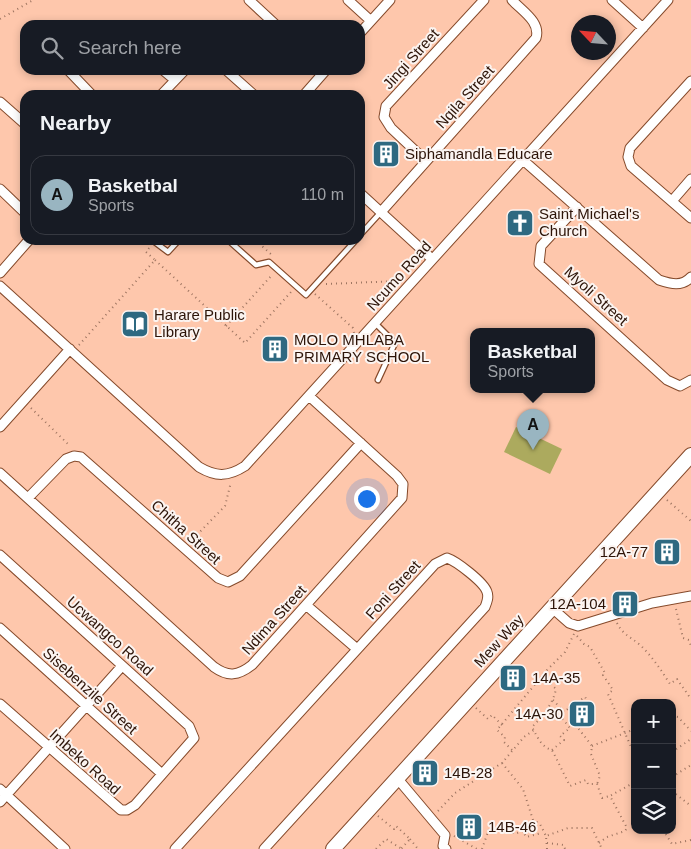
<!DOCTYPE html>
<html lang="en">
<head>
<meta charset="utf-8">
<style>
  :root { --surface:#171b24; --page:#20242c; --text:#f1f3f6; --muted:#9ea1a6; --line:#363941; --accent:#99b5c1 }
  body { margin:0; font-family:Helvetica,sans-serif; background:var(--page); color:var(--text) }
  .controls { position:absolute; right:15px; bottom:15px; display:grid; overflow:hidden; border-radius:10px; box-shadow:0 2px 8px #0003 }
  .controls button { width:45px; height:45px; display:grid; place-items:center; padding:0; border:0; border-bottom:1px solid var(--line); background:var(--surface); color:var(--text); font:25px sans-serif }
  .compass { position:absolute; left:571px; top:15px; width:45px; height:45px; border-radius:50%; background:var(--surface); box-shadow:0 2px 8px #0003; rotate:296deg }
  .you { position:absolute; left:366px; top:498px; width:18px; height:18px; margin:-12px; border:4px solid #fff; border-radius:50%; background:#1a73e8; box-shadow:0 0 0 8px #1a73e833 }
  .badge { display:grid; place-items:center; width:32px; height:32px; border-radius:50%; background:var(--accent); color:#111; font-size:16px; font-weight:700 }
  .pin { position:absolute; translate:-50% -41px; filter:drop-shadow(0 1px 2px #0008) }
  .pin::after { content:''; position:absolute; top:26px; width:18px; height:15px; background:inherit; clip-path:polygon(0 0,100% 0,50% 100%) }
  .popup { position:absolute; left:470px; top:328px; width:125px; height:65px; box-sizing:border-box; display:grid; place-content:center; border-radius:10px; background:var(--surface); filter:drop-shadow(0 1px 4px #0005); font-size:16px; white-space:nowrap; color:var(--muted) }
  .popup b { font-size:19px; color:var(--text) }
  .popup::after { content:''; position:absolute; left:50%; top:100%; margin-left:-10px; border:10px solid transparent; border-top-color:var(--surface) }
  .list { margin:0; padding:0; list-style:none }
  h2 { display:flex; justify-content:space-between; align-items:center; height:65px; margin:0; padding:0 20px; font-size:21px }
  h2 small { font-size:16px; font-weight:400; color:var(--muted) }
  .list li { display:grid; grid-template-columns:32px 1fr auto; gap:15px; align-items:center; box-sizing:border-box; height:80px; margin:0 10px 10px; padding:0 10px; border:1px solid var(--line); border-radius:15px }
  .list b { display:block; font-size:19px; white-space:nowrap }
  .list p { margin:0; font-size:16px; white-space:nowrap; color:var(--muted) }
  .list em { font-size:16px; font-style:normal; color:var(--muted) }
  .icon { flex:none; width:28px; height:28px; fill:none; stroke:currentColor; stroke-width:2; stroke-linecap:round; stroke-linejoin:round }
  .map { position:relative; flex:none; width:691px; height:849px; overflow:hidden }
  .search { position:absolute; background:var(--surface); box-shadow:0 2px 8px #0003; left:20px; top:20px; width:345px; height:55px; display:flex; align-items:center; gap:12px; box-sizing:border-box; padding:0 18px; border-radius:15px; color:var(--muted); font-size:19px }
  .panel { position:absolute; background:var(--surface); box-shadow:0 2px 8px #0003; left:20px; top:90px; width:345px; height:155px; border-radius:15px }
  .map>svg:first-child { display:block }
</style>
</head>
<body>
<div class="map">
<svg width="691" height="849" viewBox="0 0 691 849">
  <rect width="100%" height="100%" fill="#fec7ac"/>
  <path fill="#acaa5e" d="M516,427L562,449L550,474L504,452Z"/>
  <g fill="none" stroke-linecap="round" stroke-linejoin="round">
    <g stroke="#854a2b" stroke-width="7">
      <path id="service" d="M360,235L381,212
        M152,240L168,252L179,240
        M228,240L256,265L269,262L306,295L356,240
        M375,323L395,343L378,380"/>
    </g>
    <g stroke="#854a2b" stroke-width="11">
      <path id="minor" d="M249,0L276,25
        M348,0L371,21
        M612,0L643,28
        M360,33L390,0
        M68,70L92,95
        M163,70L175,80
        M226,70L254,95
        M691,81L630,148L628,157L631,166L691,218
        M161,95L185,70
        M304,95L326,70
        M0,102L25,124
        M523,160L659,280C671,284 682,287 691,277
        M426,161L391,128L384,117L386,106L484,0
        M0,189L25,213
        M360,193L432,259
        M672,201L691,179
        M577,207L541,246L539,264L667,380L680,386L691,380
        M381,212L536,38C541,22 522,11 512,0
        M0,273L29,240
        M0,286L199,467C216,477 228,477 245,466L668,0
        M0,427L70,349
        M0,473L214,667C228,677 238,676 252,665L402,498L403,484L397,476L309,396
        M28,498L66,459L74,456L81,457L218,578L228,582L240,576L361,443
        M0,555L189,726L194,738L135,805L127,810H121L0,704
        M306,605L357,649
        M552,608L569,623L578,626L652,603L691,596
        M0,628L162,774
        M397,778L445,835L443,846L446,849
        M0,789L65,849
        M0,802L122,666
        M175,849L435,564L447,558C456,561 484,582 487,592C489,597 487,602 485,607L264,849"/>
    </g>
    <g stroke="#854a2b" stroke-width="16">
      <path id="primary" d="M333,849L691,455"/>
    </g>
    <path stroke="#9d7460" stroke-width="2" stroke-dasharray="1 4" stroke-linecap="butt" d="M0,19L33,0
      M255,240L272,255
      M155,260L245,343L291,292
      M326,284L399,281
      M315,294L353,328L354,333
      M226,326L272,275
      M79,345L155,260L146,252L150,247
      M31,408L70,446
      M667,500L691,521
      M190,542L225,506L231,482
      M676,609L683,638L689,640L691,646
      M617,623C623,635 631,637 640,645C652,656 661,670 670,684L677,679L691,699
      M574,634L565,652L542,675L556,689C553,704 542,717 532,727C537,736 541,747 552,750L570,786L586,780L588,784H597L602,798L610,796
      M577,636L584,644L590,647L605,673L603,675L613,690L608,694L635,756
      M553,700L564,712L569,708L579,720L575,724L592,746L591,754L600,776L597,784
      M476,708L488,719L492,715L502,725
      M569,708L585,697L592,709
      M672,716L678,717L691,731
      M592,746L635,729
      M512,750L504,742L505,737L497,730L542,676
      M552,750L564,740L560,736L570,728L561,717L564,712
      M672,752L691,739
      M502,763L523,789L533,820L540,824L546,836
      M672,777L691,765
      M672,791L691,806
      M438,811L455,793L502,763L524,737L534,730
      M378,816L394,829L396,826L410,839L401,849
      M663,830L672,844L691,840
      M523,831L533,820
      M454,836L477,849
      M410,839L418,849
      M547,843L564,845L565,849
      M599,843L607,837L625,831L627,828L610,796L635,782
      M376,849L386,839L402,849
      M482,849L489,829L506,824L514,834L523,831L526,837L542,833
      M547,849L546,836L568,828H592L602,849"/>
    <use href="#service" stroke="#fff" stroke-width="4.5"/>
    <use href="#minor" stroke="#fff" stroke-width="9"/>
    <use href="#primary" stroke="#fff" stroke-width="14"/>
  </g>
  <defs>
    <g id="building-square" transform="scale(1.4375)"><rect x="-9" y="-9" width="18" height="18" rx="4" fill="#2e6981" stroke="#fbf4f1"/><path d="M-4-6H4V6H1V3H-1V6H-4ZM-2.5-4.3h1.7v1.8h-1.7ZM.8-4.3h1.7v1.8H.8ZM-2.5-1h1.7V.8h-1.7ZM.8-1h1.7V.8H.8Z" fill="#fff"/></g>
    <g id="church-square" transform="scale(1.4375)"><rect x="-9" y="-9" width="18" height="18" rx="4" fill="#2e6981" stroke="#fbf4f1"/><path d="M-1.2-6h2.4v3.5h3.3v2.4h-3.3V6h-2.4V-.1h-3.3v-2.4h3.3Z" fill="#fff"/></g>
    <g id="library-square" transform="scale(1.4375)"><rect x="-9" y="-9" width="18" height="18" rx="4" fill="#2e6981" stroke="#fbf4f1"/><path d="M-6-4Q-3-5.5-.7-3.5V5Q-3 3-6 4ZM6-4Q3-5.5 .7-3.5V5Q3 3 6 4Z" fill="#fff"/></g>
  </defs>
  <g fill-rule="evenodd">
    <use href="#building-square" x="386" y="154"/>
    <use href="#church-square" x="520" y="223"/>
    <use href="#library-square" x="135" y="324"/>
    <use href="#building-square" x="275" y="349"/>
    <use href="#building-square" x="667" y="552"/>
    <use href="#building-square" x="625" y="604"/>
    <use href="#building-square" x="513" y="678"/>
    <use href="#building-square" x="582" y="714"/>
    <use href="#building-square" x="425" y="773"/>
    <use href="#building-square" x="469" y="827"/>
  </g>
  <g text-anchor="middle" stroke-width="4" stroke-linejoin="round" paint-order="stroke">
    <g font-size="15" fill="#2d1408" stroke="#fbf4f1">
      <text transform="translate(411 59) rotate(-48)" y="5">Jingi Street</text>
      <text transform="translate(465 97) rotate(-48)" y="5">Nqila Street</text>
      <text transform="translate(399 276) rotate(-48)" y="5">Ncumo Road</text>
      <text transform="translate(596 296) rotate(42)" y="5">Myoli Street</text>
      <text transform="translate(186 532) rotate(42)" y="5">Chitha Street</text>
      <text transform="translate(393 590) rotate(-48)" y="5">Foni Street</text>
      <text transform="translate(274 620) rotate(-48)" y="5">Ndima Street</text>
      <text transform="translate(110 636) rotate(42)" y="5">Ucwangco Road</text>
      <text transform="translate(499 641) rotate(-48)" y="5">Mew Way</text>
      <text transform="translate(90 691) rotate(42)" y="5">Sisebenzile Street</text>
      <text transform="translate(85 762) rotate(42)" y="5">Imbeko Road</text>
    </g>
    <g font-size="15" fill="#2d1408" stroke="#fbf4f1" text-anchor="start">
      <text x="405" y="159">Siphamandla Educare</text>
      <text x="539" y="219">Saint Michael's<tspan x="539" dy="17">Church</tspan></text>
      <text x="154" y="320">Harare Public<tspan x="154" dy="17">Library</tspan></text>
      <text x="294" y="345">MOLO MHLABA<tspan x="294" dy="17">PRIMARY SCHOOL</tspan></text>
      <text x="648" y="557" text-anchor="end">12A-77</text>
      <text x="606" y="609" text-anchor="end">12A-104</text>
      <text x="532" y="683">14A-35</text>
      <text x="563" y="719" text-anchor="end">14A-30</text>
      <text x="444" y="778">14B-28</text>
      <text x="488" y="832">14B-46</text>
    </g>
  </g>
</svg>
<div class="controls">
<button>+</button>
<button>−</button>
<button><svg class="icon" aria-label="layers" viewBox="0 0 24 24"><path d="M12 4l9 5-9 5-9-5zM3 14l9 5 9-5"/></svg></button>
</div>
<svg class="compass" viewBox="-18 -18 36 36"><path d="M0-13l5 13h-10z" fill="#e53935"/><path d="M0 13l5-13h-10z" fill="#9ea1a6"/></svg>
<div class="you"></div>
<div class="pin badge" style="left:533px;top:450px">A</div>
<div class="popup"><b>Basketbal</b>Sports</div>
<div class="search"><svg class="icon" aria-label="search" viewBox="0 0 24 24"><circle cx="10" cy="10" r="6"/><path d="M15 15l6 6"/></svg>Search here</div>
<section class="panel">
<h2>Nearby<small></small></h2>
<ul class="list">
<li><span class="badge">A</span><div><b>Basketbal</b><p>Sports</p></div><em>110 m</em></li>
</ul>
</section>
</div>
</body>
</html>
